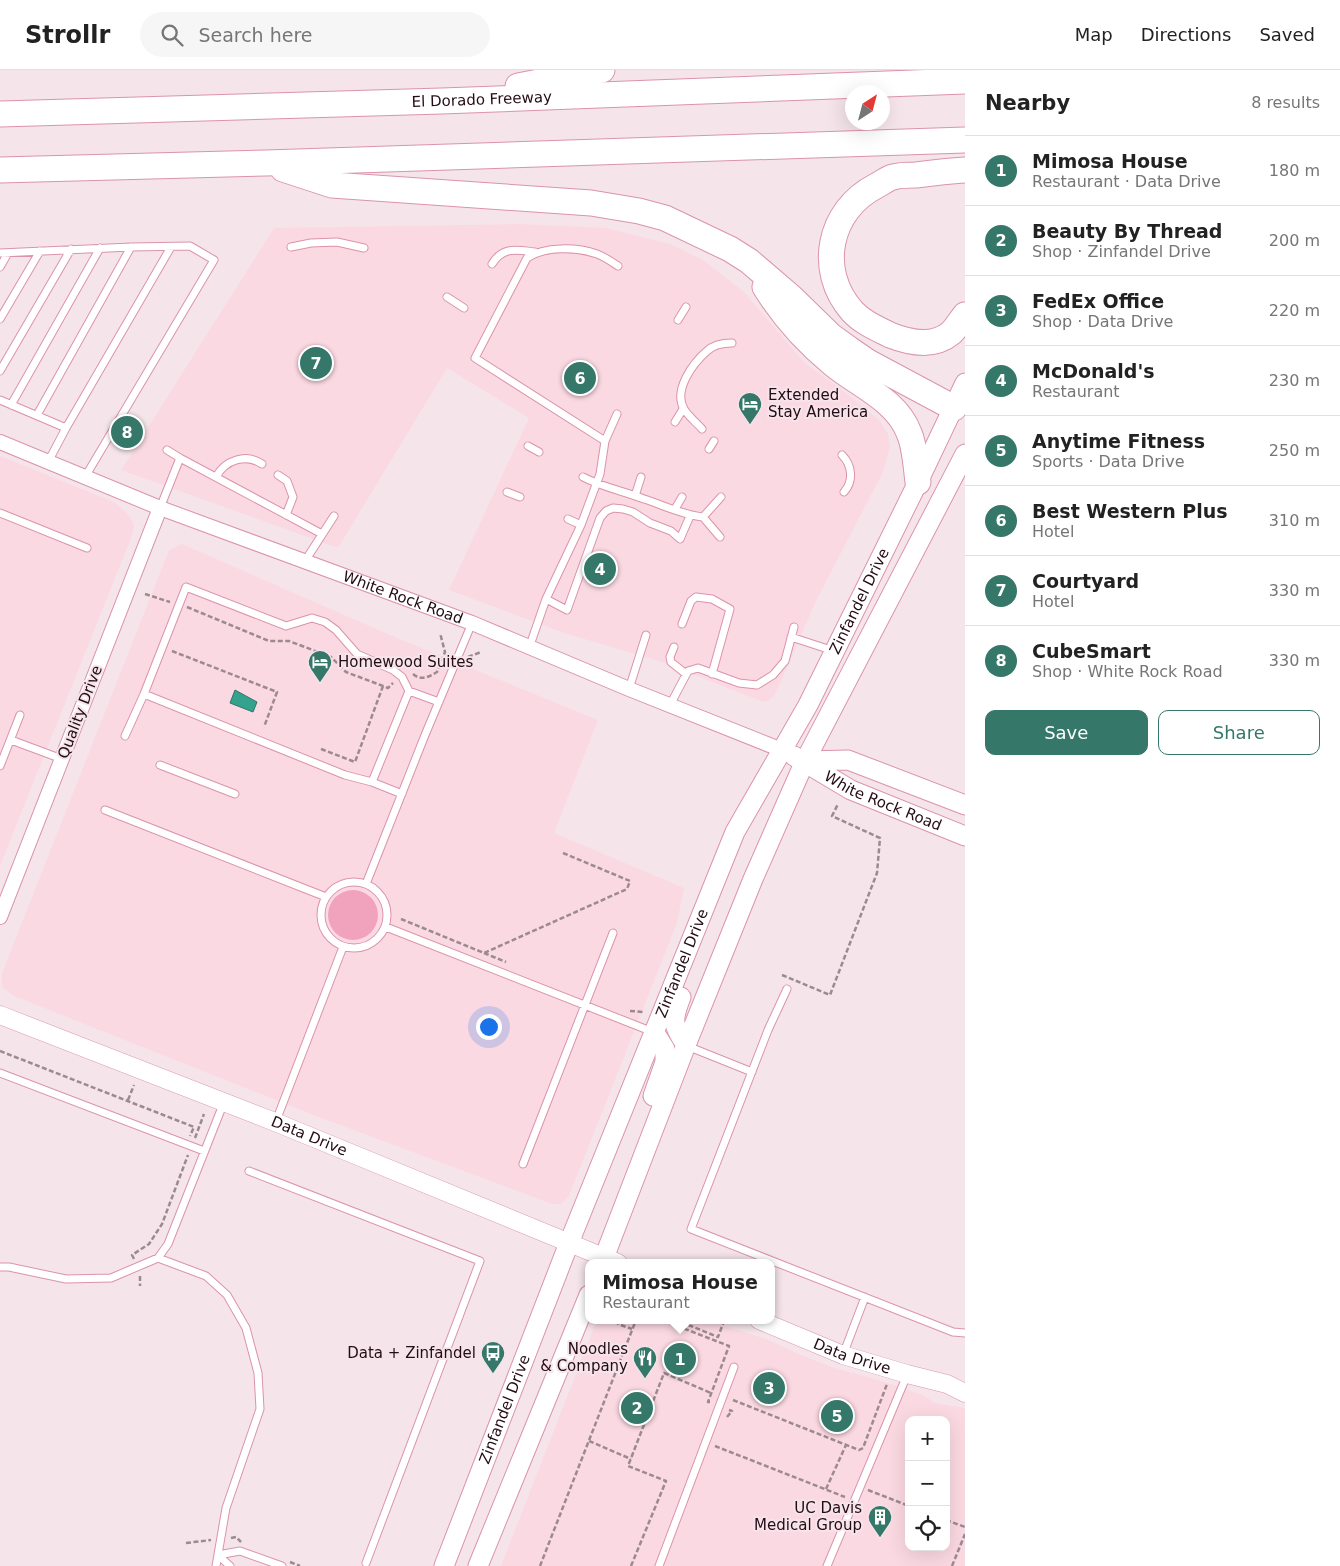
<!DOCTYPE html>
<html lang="en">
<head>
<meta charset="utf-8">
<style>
  :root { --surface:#fff; --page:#f6f6f6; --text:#222; --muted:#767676; --line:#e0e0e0; --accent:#357769 }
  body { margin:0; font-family:"DejaVu Sans",sans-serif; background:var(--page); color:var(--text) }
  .controls { position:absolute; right:15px; bottom:15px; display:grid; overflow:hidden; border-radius:10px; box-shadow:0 5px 20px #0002 }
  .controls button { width:45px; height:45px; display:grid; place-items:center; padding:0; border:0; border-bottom:1px solid var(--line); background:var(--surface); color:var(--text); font:25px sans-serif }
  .compass { position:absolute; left:845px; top:15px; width:45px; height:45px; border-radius:50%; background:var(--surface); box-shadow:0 5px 20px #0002; rotate:36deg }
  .you { position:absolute; left:488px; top:956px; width:18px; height:18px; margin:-12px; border:4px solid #fff; border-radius:50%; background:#1a73e8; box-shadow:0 0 0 8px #1a73e833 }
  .badge { display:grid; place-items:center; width:32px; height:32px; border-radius:50%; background:var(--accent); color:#fff; font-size:16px; font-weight:700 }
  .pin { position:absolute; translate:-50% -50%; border:2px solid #fff; box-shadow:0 1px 5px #0006 }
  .popup { position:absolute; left:585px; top:1189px; width:190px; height:65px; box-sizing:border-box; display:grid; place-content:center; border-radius:10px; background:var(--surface); filter:drop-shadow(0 1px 4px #0005); font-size:16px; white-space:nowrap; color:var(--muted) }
  .popup b { font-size:19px; color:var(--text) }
  .popup::after { content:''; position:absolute; left:50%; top:100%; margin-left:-10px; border:10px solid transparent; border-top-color:var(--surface) }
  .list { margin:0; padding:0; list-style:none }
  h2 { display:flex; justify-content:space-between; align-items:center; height:65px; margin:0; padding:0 20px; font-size:21px }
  h2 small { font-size:16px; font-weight:400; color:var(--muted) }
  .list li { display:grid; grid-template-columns:32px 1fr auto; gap:15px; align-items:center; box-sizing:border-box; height:70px; padding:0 20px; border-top:1px solid var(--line) }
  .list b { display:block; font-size:19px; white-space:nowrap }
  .list p { margin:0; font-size:16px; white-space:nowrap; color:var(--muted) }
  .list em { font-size:16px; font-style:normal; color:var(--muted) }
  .actions { display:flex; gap:10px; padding:15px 20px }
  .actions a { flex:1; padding:11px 0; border:1px solid var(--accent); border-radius:10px; text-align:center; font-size:18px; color:var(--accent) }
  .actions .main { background:var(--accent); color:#fff }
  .icon { flex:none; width:28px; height:28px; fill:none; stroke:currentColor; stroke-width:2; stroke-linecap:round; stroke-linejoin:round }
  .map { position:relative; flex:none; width:965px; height:1496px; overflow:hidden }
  header { display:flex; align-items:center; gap:30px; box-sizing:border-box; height:70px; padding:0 25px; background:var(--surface); border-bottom:1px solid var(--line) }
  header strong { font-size:24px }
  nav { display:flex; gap:28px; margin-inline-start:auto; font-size:18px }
  .search { width:350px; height:45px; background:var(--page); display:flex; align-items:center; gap:12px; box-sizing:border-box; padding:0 18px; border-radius:28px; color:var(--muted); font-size:19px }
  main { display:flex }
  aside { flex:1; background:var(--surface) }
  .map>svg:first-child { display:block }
</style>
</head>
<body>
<header>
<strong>Strollr</strong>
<div class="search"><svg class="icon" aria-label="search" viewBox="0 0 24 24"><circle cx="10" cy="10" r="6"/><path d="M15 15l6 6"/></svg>Search here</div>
<nav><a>Map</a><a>Directions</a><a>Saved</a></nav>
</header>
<main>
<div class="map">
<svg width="965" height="1496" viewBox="0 0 965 1496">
  <rect width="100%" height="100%" fill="#f5e5ea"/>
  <path fill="#fbd9e3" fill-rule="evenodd" d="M519,154L606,158L670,174L703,190L744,222L805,293L850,326L880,351L888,364L890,377L883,402L816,531L782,609L774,626L768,631L763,632L662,592L564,563L449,520L529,348L447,298L338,478L121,400L274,158Z
    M0,386L114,432L128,444L134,454L133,463L0,796Z
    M182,474L397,568L598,650L554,763L684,818L677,853L569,1126L561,1134H552L311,1044L14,926L2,917V903L169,480Z
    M597,1250H700L722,1255L766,1269L799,1284L834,1298L875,1309L923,1325L935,1333L965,1338V1496H501ZM909,1350H946V1477H909Z"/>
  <path fill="#f1a3be" d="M328 845a25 25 0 1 1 50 0a25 25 0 1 1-50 0Z"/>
  <path fill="#34a28d" stroke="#2f7569" d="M235,620L257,632L253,642L230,633Z"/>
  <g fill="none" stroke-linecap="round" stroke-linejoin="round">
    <g stroke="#db93ac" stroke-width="9">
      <path id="service" d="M291,177L311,173L337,172L364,178
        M0,183L131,177L190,176L214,190L85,407
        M492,194C503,176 517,180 535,182
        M0,197L8,183
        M447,227L464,238
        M0,249L40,181
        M678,250L686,237
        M0,301L71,179
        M0,330L66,358L48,392
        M11,335L100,178
        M37,345L131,177
        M675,352L683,339
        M66,358L171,177
        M702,359C697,353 688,346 684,339C673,320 693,293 707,281C713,275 724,273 732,273
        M605,371L475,288L527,188C545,176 577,177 597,184C605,187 612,192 618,196
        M528,376L539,382
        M709,379L714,371
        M167,380L180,388L322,464
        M842,385C852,395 854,411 844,422
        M278,405L287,411L293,427L286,445
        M216,407C225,390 246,383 262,394
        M583,407C602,417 623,421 644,429C663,435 683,445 703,447L721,427
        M507,422L520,427
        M635,426L641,407
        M160,438L180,388
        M675,439L682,427
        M0,443L87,478
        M703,447L720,467
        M568,449L581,455
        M305,491L334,446
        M546,529L567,540L600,448L606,441L613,438L623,439L633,442L650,453L671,461L680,469L690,446
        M682,554L691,531L696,527L712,529L730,539L712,604
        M791,567L834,581
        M674,577L670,587L671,592L686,604
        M529,578L546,529L581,455L600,404L605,371L617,344
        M629,619L646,565
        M144,624L186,517L286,556L312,548L325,552L336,560L357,584L393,600L402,607L409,621
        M670,635L688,601L698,598L739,613L757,615L773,605L785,591L794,557
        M125,666L144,624L345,705L372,712L409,621L439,632
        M11,670L62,689
        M160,695L235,724
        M0,696L20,645
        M372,712L402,724
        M105,740L326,827
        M321 845a33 33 0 1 1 66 0a33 33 0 1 1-66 0Z
        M366,814L425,665L472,553
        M386,857L653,962
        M787,919L768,960L691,1159L953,1262L965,1263
        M687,976L752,1002
        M0,1003L204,1081
        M276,1051L343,877
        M523,1094L613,863
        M249,1101L480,1191L366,1493
        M158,1188L206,1206L227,1225L246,1258L258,1303L260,1339L226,1438L216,1496
        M0,1197H9L66,1209L111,1208L158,1188L168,1174L224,1032
        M843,1285L865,1227
        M218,1485L240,1481L282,1496
        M218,1485L230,1496
        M659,1496L734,1297
        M827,1496L907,1305"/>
    </g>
    <g stroke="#db93ac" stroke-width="16">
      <g id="minor">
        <path id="s1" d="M0,372L160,438L472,553L629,619L782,680"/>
        <path d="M0,847L160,438"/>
      </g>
    </g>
    <g stroke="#db93ac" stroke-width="19">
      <g id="tertiary">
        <path id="s2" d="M0,945L275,1052L618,1193"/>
        <path id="s3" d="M759,1250L843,1285L907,1304L947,1314L965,1323"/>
      </g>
    </g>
    <g stroke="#db93ac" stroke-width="21">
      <g id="secondary">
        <path id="s4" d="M794,686L851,720L965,766"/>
        <path d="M805,691L848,690L965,735"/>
        <path d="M681,927C672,950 672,955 686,975"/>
        <path d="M653,1026L665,992V979L655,963"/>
        <path d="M602,1193L686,975L753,809L805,691L965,384"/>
        <path id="s5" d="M444,1496L569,1173L735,762L808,635L918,412L965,313"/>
        <path d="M478,1496L589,1225"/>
      </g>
    </g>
    <g stroke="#db93ac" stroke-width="27">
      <g id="motorway">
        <path d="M518,16L602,0"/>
        <path id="s6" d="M0,44L442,31L965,11"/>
        <path d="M283,99L332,115L591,133L639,141L665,148L730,179L749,191L791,227L831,266L849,279L868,292L954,338"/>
        <path d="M0,100L266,93L965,70"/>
        <path d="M965,100C949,101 932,103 916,105C909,105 900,105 893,107C888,108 882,113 876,116C829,140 816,200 852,241C862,252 876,258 890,265C910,273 933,278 951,263C956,258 961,250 965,245"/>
        <path d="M765,217C783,246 806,272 833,294C858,315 897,330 909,363C915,376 916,397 918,412"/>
      </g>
    </g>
    <path stroke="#9d8a91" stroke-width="2.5" stroke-dasharray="5 2.5" stroke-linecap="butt" d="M145,524L170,532
      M187,537L269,571H289L331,587L346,602L383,616L388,618L393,613
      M172,581L277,622L264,657
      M468,587L481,582
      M413,604C421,611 429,607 437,602L445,582L440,563
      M321,679L355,692L383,616
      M401,849L484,883L627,819L630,811L563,783
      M484,883L506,892
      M782,905L830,925L877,803L880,768L832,746L838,734
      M630,941L644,942
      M0,981L194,1057L190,1066
      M128,1030L134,1015
      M195,1068L204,1044
      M134,1189L132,1185L149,1174L162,1154L188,1085
      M140,1206V1216
      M620,1250L618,1254L632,1259
      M733,1330L859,1380L863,1378L887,1314
      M710,1332H708L729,1276L680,1257L681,1252L718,1267L724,1251
      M727,1347L732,1341L729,1340
      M589,1371L631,1389
      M715,1376L845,1427
      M826,1419L846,1375
      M868,1420L909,1436
      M946,1450L965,1457
      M231,1468L236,1467L241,1472
      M186,1473L211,1470
      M290,1492L300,1496
      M540,1496L636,1250
      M631,1496L666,1411L628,1396L664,1303L711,1323
      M952,1496L965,1464"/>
    <use href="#service" stroke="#fff" stroke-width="7"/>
    <use href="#minor" stroke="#fff" stroke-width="14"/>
    <use href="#tertiary" stroke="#fff" stroke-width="18"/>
    <use href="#secondary" stroke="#fff" stroke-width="19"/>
    <use href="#motorway" stroke="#fff" stroke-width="25"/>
  </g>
  <defs>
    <g id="hotel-pin" transform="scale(1.25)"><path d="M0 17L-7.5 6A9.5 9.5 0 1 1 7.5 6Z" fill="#357769" stroke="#f5e5ea"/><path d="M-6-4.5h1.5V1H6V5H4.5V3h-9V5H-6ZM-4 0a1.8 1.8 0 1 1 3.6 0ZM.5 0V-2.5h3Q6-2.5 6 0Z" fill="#fff"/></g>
    <g id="bus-pin" transform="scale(1.25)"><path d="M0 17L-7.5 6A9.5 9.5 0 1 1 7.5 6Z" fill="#357769" stroke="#f5e5ea"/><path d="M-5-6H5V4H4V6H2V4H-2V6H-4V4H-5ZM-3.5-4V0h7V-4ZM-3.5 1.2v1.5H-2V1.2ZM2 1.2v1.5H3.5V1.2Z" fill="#fff"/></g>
    <g id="restaurant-pin" transform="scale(1.25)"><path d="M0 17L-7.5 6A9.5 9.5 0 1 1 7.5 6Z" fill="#357769" stroke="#f5e5ea"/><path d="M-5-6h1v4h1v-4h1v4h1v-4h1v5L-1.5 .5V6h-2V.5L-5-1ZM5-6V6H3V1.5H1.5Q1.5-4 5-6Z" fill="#fff"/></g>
    <g id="building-pin" transform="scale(1.25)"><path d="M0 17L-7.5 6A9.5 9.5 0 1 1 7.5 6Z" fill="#357769" stroke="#f5e5ea"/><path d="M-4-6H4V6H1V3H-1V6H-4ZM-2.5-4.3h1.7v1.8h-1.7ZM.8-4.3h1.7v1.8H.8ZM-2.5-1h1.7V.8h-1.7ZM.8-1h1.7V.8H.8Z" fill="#fff"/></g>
  </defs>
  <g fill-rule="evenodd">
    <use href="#hotel-pin" x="750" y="334"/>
    <use href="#hotel-pin" x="320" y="592"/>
    <use href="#bus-pin" x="493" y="1283"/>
    <use href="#restaurant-pin" x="645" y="1288"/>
    <use href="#building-pin" x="880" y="1447"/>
  </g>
  <g text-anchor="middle" stroke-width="4" stroke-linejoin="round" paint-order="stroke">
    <g font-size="15" fill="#240b15" stroke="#f5e5ea">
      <text dy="5" stroke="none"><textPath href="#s6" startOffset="482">El Dorado Freeway</textPath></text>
      <text dy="5" stroke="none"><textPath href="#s1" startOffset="432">White Rock Road</textPath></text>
      <text dy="5" stroke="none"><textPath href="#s5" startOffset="1052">Zinfandel Drive</textPath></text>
      <text transform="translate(80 642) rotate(-69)" y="5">Quality Drive</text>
      <text dy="5" stroke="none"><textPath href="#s4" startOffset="100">White Rock Road</textPath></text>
      <text dy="5" stroke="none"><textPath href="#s5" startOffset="648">Zinfandel Drive</textPath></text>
      <text dy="5" stroke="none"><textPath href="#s2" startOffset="332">Data Drive</textPath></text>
      <text dy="5" stroke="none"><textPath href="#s3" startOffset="100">Data Drive</textPath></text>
      <text dy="5" stroke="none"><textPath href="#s5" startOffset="168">Zinfandel Drive</textPath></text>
    </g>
    <g font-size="15" fill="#240b15" stroke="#f5e5ea" text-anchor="end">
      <text x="768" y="330" text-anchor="start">Extended<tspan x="768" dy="17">Stay America</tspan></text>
      <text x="338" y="597" text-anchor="start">Homewood Suites</text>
      <text x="628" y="1284">Noodles<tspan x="628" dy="17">&amp; Company</tspan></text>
      <text x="476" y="1288">Data + Zinfandel</text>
      <text x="862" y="1443">UC Davis<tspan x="862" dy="17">Medical Group</tspan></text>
    </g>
  </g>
</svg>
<div class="controls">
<button>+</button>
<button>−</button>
<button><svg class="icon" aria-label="locate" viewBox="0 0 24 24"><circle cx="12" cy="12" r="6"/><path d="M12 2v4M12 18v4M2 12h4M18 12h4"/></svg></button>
</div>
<svg class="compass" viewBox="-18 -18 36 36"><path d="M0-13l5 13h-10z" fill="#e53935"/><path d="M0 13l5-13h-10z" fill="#767676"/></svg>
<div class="you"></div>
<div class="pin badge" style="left:680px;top:1289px">1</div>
<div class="popup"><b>Mimosa House</b>Restaurant</div>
<div class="pin badge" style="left:637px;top:1338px">2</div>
<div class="pin badge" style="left:769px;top:1318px">3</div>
<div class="pin badge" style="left:600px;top:499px">4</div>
<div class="pin badge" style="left:837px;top:1346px">5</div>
<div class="pin badge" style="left:580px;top:308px">6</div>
<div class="pin badge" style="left:316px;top:293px">7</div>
<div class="pin badge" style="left:127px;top:362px">8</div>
</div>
<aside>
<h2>Nearby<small>8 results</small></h2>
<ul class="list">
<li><span class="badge">1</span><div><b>Mimosa House</b><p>Restaurant · Data Drive</p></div><em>180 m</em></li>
<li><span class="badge">2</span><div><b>Beauty By Thread</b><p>Shop · Zinfandel Drive</p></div><em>200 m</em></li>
<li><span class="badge">3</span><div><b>FedEx Office</b><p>Shop · Data Drive</p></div><em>220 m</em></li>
<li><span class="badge">4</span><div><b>McDonald's</b><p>Restaurant</p></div><em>230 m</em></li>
<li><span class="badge">5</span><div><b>Anytime Fitness</b><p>Sports · Data Drive</p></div><em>250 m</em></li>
<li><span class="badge">6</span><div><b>Best Western Plus</b><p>Hotel</p></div><em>310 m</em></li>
<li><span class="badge">7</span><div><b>Courtyard</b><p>Hotel</p></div><em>330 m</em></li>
<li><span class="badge">8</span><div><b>CubeSmart</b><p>Shop · White Rock Road</p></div><em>330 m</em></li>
</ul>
<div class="actions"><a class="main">Save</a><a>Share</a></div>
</aside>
</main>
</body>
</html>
